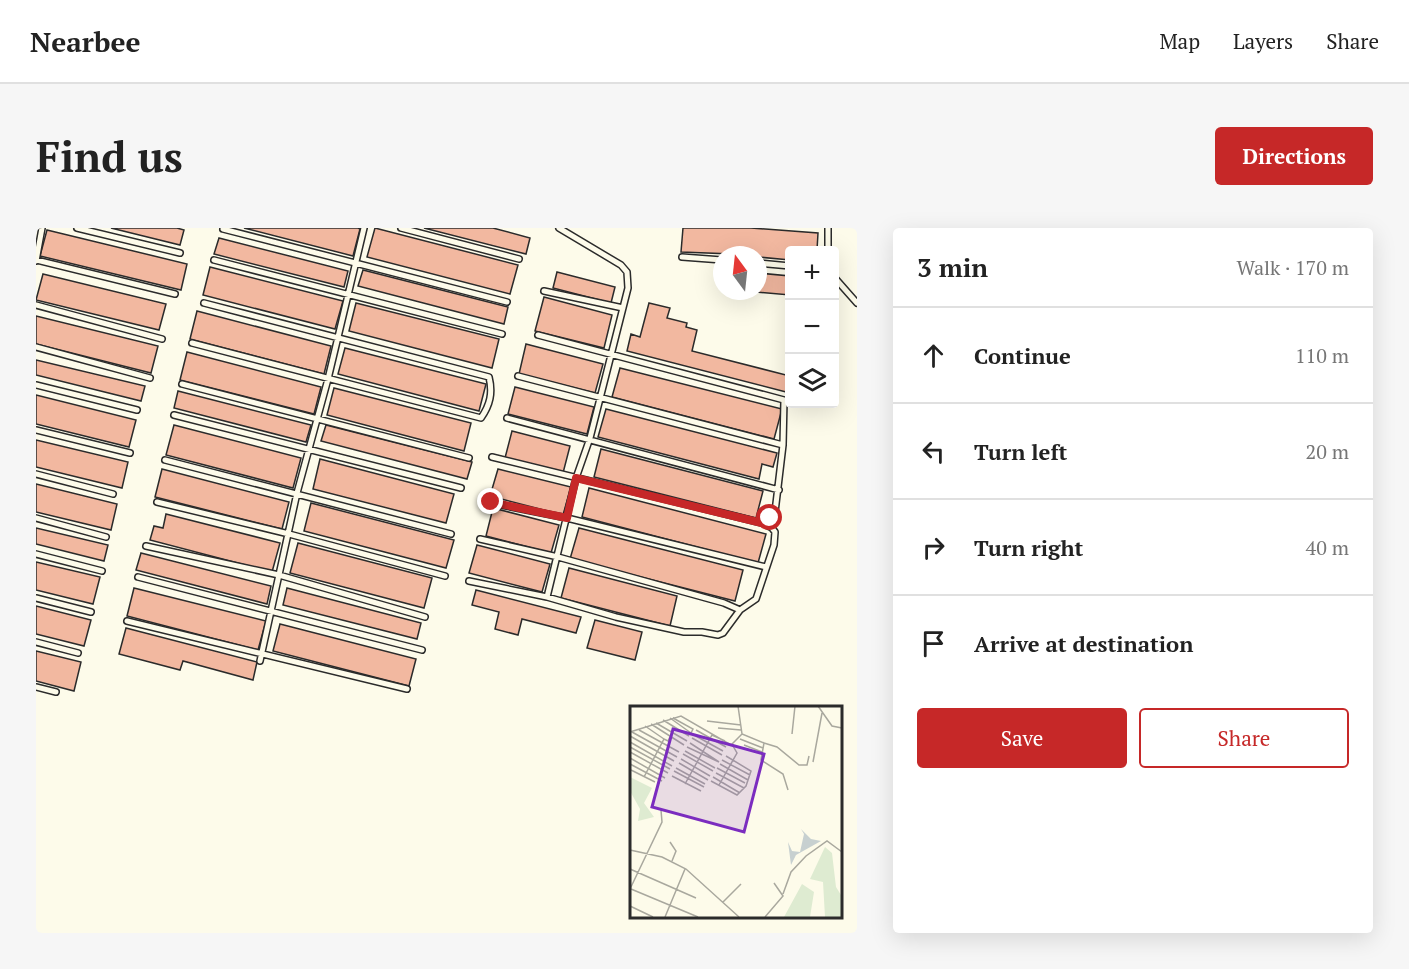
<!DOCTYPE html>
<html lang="en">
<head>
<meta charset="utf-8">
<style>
  :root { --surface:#fff; --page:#f6f6f6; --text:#222; --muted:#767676; --line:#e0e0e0; --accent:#c62828 }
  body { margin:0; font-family:"PT Serif",serif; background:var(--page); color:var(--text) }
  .controls { position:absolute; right:18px; top:18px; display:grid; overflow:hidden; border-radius:6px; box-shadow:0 6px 24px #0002 }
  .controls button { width:54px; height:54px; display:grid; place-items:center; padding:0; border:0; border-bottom:2px solid var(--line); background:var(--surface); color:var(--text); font:30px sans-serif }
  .compass { position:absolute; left:677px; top:18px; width:54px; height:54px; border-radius:50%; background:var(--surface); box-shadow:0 6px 24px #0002; rotate:345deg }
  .stop { position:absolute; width:18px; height:18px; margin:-14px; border:4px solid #c62828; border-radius:50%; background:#fff }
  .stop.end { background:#c62828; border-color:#fff; box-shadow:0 2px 6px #0008 }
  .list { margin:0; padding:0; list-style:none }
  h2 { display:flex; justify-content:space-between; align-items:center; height:78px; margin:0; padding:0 24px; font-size:26px }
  h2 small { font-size:20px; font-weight:400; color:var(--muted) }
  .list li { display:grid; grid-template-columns:39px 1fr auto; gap:18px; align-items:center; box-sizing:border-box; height:96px; padding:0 24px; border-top:2px solid var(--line) }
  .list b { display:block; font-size:22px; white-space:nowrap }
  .list em { font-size:20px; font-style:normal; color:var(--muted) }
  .actions { display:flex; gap:12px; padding:18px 24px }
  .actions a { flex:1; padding:14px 0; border:2px solid var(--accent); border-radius:6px; text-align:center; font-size:21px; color:var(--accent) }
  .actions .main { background:var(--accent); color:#fff }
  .icon { flex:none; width:33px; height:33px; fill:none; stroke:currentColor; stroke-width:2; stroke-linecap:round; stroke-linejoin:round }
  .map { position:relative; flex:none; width:821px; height:705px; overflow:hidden; border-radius:6px }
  header { display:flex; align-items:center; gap:36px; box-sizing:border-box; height:84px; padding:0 30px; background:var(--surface); border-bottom:2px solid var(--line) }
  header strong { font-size:28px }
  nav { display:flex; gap:33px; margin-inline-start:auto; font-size:21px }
  .intro { display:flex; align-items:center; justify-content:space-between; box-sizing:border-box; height:144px; padding:0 36px }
  h1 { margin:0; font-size:42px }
  .button { padding:15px 27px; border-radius:6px; background:var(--accent); color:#fff; font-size:21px; font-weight:700 }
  main { display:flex; gap:36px; padding:0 36px }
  aside { flex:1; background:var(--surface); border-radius:6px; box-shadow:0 6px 24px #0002 }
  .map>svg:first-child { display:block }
</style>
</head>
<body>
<header>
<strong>Nearbee</strong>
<nav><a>Map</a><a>Layers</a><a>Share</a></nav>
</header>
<div class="intro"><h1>Find us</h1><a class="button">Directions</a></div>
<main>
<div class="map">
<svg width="821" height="705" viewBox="0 0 821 705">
  <rect width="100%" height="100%" fill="#fdfbea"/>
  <path fill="#f2b8a0" stroke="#2b2b2b" stroke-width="1.5" d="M75,0H141L148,2L144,17Z
    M208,0H322L324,1L317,28Z
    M339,0L482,37L474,66L331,29Z
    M388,0H457L494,10L490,26Z
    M647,0H715L782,5L781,22H754V32L722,29V27L645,24Z
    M11,2L151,36L145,62L4,28Z
    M183,10L312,43L308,59L178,26Z
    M174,39L307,73L299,101L167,67Z
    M327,42L472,79L468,96L322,58Z
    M521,44L579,59L575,75L517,60Z
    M722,45L754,48V67L709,63H722Z
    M7,46L130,76L123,102L0,72Z
    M508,69L576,87L568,120L499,103Z
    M320,75L463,111L456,140L313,103Z
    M613,75L634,80L631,90L651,95L650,99L661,102L656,123L754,148V165L591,123L595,106L604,109Z
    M161,83L295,118L288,146L154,111Z
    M0,88L122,118L115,145L0,116Z
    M490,116L567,136L559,165L483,146Z
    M309,120L450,156L443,183L302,146Z
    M151,124L285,159L278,186L144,152Z
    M0,132L109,158L105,173L0,147Z
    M584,140L746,181L738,211L576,169Z
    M479,159L558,179L551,206L472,186Z
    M298,160L435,195L428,223L291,187Z
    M142,163L275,197L270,214L138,180Z
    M0,167L100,192L93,219L0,196Z
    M570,181L741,225L737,239L726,236L723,251L562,209Z
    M138,197L265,230L257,260L130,227Z
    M290,197L436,234L431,251L285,213Z
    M476,203L534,218L527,245L469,230Z
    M0,212L92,234L86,260L0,239Z
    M565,221L727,263L720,290L558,249Z
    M284,231L418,266L410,295L277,261Z
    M126,241L253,274L246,301L119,269Z
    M462,241L535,259L527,287L454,268Z
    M0,256L81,276L75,302L0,284Z
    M553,260L730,306L722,335L546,289Z
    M275,275L418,312L410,340L268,303Z
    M457,280L523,297L515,325L450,308Z
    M130,286L244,315L236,344L114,312L118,298L127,300Z
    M0,300L72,317L68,333L0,316Z
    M543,300L707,342L699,373L534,331Z
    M262,315L396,350L388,380L254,345Z
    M441,317L514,336L506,364L433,345Z
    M105,325L235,358L231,376L100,342Z
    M0,334L64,349L57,376L0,362Z
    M533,340L641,368L634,398L525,370Z
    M98,360L230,393L222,422L91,388Z
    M251,360L385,395L381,411L247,377Z
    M440,362L545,389L540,405L486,391L482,407L459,401L463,384L436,377Z
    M0,378L55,392L48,418L0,406Z
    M559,392L606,404L599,432L551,420Z
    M244,396L380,431L373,458L237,423Z
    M90,400L221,434L217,452L147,433L144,442L83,426Z
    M0,423L45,434L38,463L0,453Z"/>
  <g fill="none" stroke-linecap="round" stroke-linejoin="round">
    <g stroke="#2b2b2b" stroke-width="8">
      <path id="lane" d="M41,0L144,25
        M365,0L483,31
        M187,1L471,74
        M792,22V0
        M646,29L686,32
        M0,32L139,66
        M178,32L466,106
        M0,33L6,0
        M722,35L754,38
        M798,49L821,75
        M508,63L587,80
        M0,77L126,111
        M156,115L445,190C454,177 457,165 453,149L168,75
        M0,119L114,150
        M482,148L747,217
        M146,156L433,230
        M0,157L101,182
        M138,187L425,260
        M471,190L743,262
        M0,202L94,225
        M456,229L726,295
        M129,232L415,306
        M0,246L77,266
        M121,274L253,306L409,348
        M455,275L531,290L730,339
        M0,290L70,309
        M444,311L522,329L688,375L704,382
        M110,318L243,347L389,389
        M0,326L66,343
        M102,349L386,422
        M433,353L511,369L580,389L648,404H666L682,407L687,405L704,382L720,371L738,317L739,304L736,300L726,295L739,284L747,217L748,172L502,107
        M511,369L540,250L554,210L592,60L591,44L585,37L523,0
        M0,370L55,384
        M91,393L371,461
        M0,414L42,425
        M224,433L261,265L292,151L328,0
        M0,459L20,464"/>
    </g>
    <use href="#lane" stroke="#fdfbea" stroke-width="5"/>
  </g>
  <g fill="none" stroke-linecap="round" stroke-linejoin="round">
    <path stroke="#c62828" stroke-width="8" d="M455,274L531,290L540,250L726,295L734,290"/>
  </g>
  <g transform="translate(594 478)">
    <rect width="212" height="212" fill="#fdfbea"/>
    <path d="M0,71L22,82L14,97L24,111L8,115L10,103L0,85ZM195,141L202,147L206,181L211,189V211H195L193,176L180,173ZM172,178L184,186L180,211H154Z" fill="#deebd1"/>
    <path d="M171,123L181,133L191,135L166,149L161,159L158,136L162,145L170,146L174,128Z" fill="#c7d0d0"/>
    <path fill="none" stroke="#a9a89e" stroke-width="1.5" d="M108,0L112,28L134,37L131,54L153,68L158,84M188,0L202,20L212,22M40,12L61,27L63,23L43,12M33,14L59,30M77,15L111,19M26,17L57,35M21,18L54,39M15,20L34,33M88,22L111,24M9,24L49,46M66,24L96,41M0,26L51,10L101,39L112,28M2,26L47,51M162,28L165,0M64,29L93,45M0,30L44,55M62,32L92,49M110,33L133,42M0,36L42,60M134,37L147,41L169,59H177L179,50M114,39L132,46M0,41L40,63M57,41L89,56L60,37M55,45L85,62M0,46L38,67M53,48L83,65M0,52L35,72M51,53L80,70M92,54L120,69M183,56L192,7M49,57L78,74M0,58L32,75M90,58L118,74M46,62L75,78M87,62L115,77M1,64L25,76M44,65L74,81M86,67L114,82M42,70L71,85M14,71L34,33L38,35L44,22M83,71L110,87M81,75L107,89L116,80L121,65L96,50M55,78L82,29L95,35M89,79L107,47L103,40M40,136L46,145L42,155M0,144L32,151L56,163L109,211M0,163L66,192M0,183L32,116L31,104M1,183L68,211M153,188L161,166L176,150L197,135L212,146M93,196L111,178M0,200L23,211M35,211L55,163M135,211L153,190L144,177"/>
    <path fill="#7b2cbf" fill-opacity="0.15" stroke="#7b2cbf" stroke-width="3" d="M43,23L134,48L114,126L22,101Z"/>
    <rect width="212" height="212" fill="none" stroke="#2b2b2b" stroke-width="3"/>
  </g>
</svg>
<div class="controls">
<button>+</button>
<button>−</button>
<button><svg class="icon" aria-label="layers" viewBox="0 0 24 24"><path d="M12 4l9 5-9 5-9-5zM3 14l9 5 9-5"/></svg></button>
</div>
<svg class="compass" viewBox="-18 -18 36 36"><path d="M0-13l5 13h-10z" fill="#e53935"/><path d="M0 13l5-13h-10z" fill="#767676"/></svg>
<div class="stop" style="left:734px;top:290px"></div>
<div class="stop end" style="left:455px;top:274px"></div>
</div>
<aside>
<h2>3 min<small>Walk · 170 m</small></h2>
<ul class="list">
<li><svg class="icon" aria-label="ahead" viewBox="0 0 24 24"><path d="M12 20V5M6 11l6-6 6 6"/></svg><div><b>Continue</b></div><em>110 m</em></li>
<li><svg class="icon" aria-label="left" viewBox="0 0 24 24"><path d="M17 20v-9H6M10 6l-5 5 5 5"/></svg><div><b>Turn left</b></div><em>20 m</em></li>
<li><svg class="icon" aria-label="right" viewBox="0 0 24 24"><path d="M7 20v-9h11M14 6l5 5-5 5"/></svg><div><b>Turn right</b></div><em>40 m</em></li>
<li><svg class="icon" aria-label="arrive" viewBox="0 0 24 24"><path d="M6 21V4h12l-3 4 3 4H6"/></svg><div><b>Arrive at destination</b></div></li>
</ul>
<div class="actions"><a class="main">Save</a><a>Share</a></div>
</aside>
</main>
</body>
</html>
